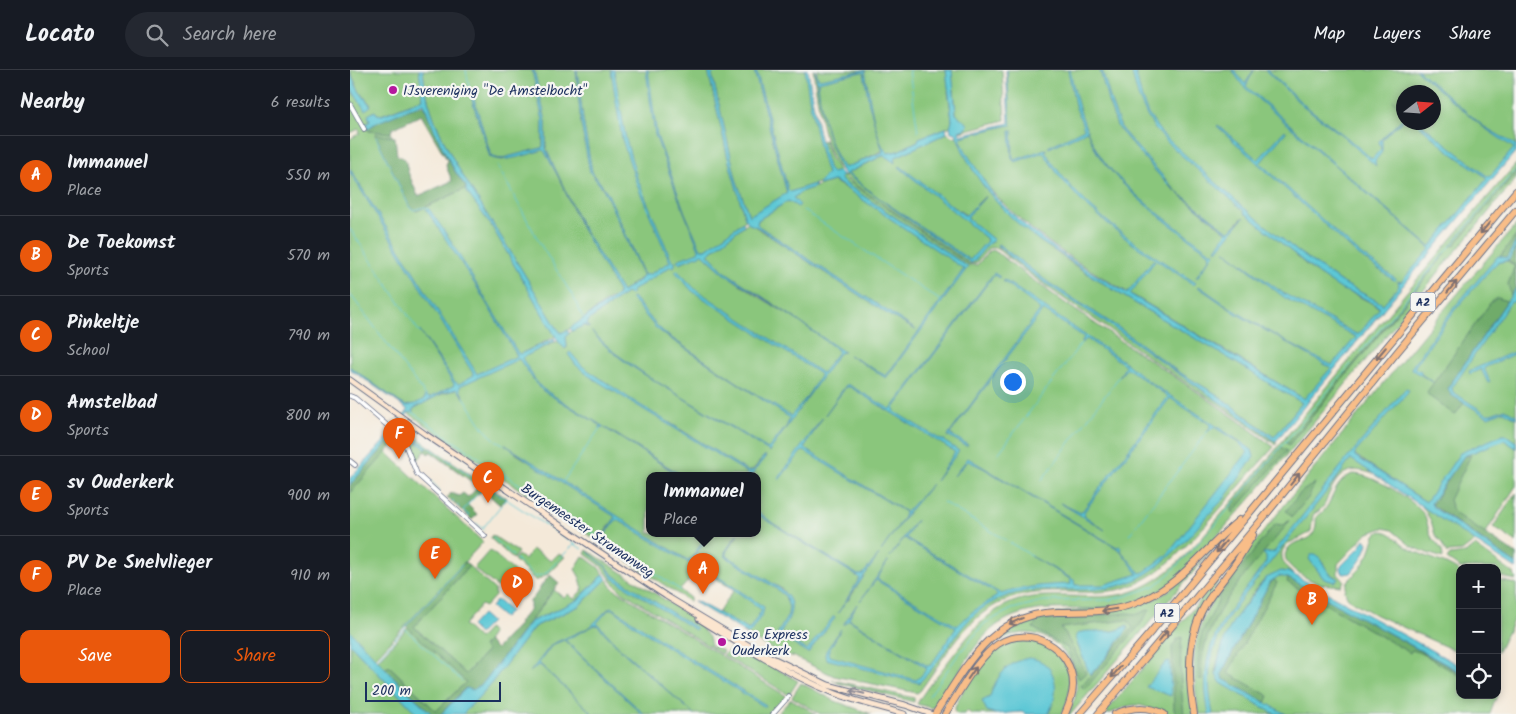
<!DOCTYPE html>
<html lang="en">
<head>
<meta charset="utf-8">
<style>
  :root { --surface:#171b24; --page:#242831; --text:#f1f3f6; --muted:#9ea1a6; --line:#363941; --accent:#ea580c }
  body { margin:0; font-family:Kalam,sans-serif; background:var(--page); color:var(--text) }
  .controls { position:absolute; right:15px; bottom:15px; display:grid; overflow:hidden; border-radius:10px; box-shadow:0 2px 8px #0003 }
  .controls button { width:45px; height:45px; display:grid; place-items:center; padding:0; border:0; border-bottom:1px solid var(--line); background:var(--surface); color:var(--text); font:25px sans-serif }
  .compass { position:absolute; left:1046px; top:15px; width:45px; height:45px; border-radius:50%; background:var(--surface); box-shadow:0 2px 8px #0003; rotate:73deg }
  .scale { position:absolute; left:15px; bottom:12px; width:136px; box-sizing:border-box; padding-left:5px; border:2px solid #1b2f5e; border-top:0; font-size:14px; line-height:18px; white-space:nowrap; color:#1b2f5e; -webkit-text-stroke:4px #f6f6f2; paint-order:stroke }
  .you { position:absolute; left:662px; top:311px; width:18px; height:18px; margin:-12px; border:4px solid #fff; border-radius:50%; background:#1a73e8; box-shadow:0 0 0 8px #1a73e833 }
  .badge { display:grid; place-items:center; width:32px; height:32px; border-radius:50%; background:var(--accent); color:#fff; font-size:16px; font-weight:700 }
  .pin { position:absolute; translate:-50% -41px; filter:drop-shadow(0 1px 2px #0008) }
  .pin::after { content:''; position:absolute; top:26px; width:18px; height:15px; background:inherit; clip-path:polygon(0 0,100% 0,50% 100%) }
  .popup { position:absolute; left:296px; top:402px; width:115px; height:65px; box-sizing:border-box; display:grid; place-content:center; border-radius:10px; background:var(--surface); filter:drop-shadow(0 1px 4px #0005); font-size:16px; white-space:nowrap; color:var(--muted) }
  .popup b { font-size:19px; color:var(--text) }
  .popup::after { content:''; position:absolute; left:50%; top:100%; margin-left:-10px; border:10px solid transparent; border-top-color:var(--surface) }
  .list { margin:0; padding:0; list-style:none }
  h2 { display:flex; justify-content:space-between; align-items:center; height:65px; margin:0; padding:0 20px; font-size:21px }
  h2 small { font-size:16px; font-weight:400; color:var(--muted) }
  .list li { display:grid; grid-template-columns:32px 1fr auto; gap:15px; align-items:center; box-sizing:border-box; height:80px; padding:0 20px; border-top:1px solid var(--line) }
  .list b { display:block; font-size:19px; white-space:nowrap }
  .list p { margin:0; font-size:16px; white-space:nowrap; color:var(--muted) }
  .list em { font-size:16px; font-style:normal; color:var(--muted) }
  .actions { display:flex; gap:10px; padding:15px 20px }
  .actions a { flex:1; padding:11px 0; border:1px solid var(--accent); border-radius:10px; text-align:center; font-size:18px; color:var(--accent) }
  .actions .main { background:var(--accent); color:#fff }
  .icon { flex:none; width:28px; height:28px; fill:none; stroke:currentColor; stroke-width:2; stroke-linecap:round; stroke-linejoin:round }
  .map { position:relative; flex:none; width:1166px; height:644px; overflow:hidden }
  header { display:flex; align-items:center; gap:30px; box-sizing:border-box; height:70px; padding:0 25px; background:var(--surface); border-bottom:1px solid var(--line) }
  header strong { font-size:24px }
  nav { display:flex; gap:28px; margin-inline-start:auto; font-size:18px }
  .search { width:350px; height:45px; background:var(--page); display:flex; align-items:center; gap:12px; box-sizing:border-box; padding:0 18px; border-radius:28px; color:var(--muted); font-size:19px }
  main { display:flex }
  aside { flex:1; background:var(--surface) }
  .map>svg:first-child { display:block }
</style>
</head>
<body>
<header>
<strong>Locato</strong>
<div class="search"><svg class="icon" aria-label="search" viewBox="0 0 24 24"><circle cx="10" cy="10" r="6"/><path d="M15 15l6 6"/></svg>Search here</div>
<nav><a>Map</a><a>Layers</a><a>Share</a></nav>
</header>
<main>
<aside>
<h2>Nearby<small>6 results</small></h2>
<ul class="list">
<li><span class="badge">A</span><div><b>Immanuel</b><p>Place</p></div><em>550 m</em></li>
<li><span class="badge">B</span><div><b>De Toekomst</b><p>Sports</p></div><em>570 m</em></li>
<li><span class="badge">C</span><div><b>Pinkeltje</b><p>School</p></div><em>790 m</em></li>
<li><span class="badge">D</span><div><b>Amstelbad</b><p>Sports</p></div><em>800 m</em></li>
<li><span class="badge">E</span><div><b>sv Ouderkerk</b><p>Sports</p></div><em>900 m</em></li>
<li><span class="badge">F</span><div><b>PV De Snelvlieger</b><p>Place</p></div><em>910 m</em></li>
</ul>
<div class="actions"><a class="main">Save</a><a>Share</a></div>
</aside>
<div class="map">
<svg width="1166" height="644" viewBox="0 0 1166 644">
  <rect width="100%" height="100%" fill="#f6f6f2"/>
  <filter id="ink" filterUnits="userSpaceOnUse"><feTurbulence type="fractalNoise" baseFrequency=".02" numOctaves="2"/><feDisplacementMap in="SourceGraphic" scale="10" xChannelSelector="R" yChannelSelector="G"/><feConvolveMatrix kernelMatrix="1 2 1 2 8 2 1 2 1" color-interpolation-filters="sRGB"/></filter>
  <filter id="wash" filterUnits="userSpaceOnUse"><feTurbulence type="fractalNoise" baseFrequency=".0096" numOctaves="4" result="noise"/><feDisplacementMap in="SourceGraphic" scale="20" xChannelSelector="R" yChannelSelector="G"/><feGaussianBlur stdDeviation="1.12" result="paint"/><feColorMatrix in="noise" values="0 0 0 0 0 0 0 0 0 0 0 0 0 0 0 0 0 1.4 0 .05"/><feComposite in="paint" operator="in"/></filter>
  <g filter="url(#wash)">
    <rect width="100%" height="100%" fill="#f4e9d9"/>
    <path fill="#8ac67b" stroke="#527a6c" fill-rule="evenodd" d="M0,0H69L73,29L31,45L27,44L25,41L20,51L15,56L19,61L41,63L42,66L25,65L60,138L67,141L115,119L141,155L206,266L170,284L192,278L208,271L216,279L217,277L216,267L219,263L232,255L239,258L237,254L239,250L276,223L282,224L281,221L321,196L322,192L300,204L294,205L257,122L242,102L233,50L227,0H358L378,88L396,150L356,179H352C356,197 429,239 446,249L374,201L358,184L398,152L539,245L564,259L410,157L407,154L408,150L438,131L450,135L443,128L453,121L483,111L516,130L614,198L594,230L617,196L493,112L490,108L492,105L498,111L619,195H627L638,182L642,180L645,181C734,252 834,308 924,377C899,404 876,433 851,460C832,480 814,501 788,513C763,525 736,522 710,522C630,520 611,564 570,621L567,623L484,606L444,587L423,580L392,562L400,563L410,543L399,560L368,543L384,520L342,494L336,505L341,508L330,520L340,528V532L172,421L58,343C71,332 90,324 107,319L115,329L108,317L65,334L56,336L49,332L0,297V101L57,194L75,220L0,99V69L10,63L9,59L0,63V51L2,50L0,45V17L3,24L21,35L9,21ZM283,227L306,255L317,265L412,329L315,265L305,257L282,228ZM810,339L733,442L735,446L729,443H731ZM317,351L399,402L403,400L414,386H416L402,405H407V463H361L343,488L342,494L268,450L266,449L252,468V466L265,448L264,446L165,383L338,490L341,489L359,463H299V405H328L261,361L331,405H398L396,402ZM424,454L508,505H512L516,503L498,531L510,508ZM388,465L376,482L377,487L432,519L440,531V543L437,552L431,562L432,565L457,580L428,564L438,545L439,537L435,526L424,517L376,487L375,482Z
      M73,0H182L193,50V76L192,78L149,89L141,86L122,23H120L140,87L152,90L193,80L195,82L210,110L231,157L268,221V225L258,230L216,262L211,263L207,258C185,223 165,188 143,154C114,107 77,57 73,0Z
      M184,0H226L231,53L240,102L254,120L293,206L273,221L271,222L230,153L196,79V52Z
      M361,0H404L437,123L402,145L399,146L386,109Z
      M406,0H457L470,71L474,70L480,87L489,101L468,113L440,122L438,120Z
      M463,0H465L467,10V0H652L655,50L610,62L616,58L614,52L606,44L604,19L598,21L602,50L601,56L569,68L568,71L548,81L538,83L534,80L491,100C473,84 467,25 463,0Z
      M657,0H750L758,31L768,58L817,114L877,163L867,179L893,147L880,161H878L825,120L772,60L763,38L752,0H903L902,4L904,0L918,1L917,0H1166V80L1081,176H1080L1083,179L1036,236L991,212L947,181L915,156C933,172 950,192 971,206C991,219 1013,227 1033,240L958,331C923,311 889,288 854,268C830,254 807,239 782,225C726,192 671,159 630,107L639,123L687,169L727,197L793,238L892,295L952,333L924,367L866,324L827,301L769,258L699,213L648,174L647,176C691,215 743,241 790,276C833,308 879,337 922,370L926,371V375C881,342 834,312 788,280C741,246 691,216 646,178H639L626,193L619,194L501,112L494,105L532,86H535L545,92L543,88L597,63L603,67L609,65L610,67L660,55ZM1054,22H1084V52H1054L1053,50L1036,65L1053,48V41L1043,30L1053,39ZM635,126L618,146V149L642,172L638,173L624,191L622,190L637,171L636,168L599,134L616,145Z
      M1166,94V109L908,420C888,443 868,465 847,488C838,496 830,507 820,514C804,526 780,535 760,537C726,542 691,533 659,548C622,565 610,609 584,637L581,638L567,634C575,619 587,606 597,593C624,558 645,528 693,526C727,524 762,533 793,517C827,501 851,468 875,440C900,411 924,382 948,352C1020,265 1092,179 1166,94Z
      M1166,155V166L1148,189L1149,191H1158L1165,197L1163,199L1166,217V416L1135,464L1087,435L1076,432L1005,385L999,386L1026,405C1002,396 990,399 979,424C977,428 976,434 972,438C970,441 966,442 963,445L961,461C955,466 950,468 943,471C923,481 934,496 945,506L938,502L930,503L1110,599V625H1147L1140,644H849C844,610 839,581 854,548C864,525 880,504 895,485C915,460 934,435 954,411C1024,325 1094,238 1166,155ZM1150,228L1090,322L1144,230ZM916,508L865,602C873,565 892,535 916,508Z
      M50,355L79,376L69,389H66L59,371L49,358Z
      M33,379L133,472L25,588L0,561V416Z
      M1002,404C1021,403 1065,430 1075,446C1078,453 1078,462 1082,468C1088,475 1093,478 1093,488L1077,483L1061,476L1042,460L1033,458L1016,464L988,494V504L994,511L991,516C984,515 977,515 971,514C960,511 930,496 936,482C945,463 968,480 966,447C985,436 980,414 1002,404ZM972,490L977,502L987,508L974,509L961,491Z
      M1166,423V472L1143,457Z
      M1072,436L1125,471L1112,481L1099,482L1097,484L1091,472L1085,465L1081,451Z
      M1031,461C1043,461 1050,474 1060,479C1077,488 1095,491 1110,502V583L1026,545L1003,532L997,527L995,521L997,512L1010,499L1019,484L1025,465Z
      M142,465L168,482L163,489L140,468Z
      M868,473L721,644H718C724,633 728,623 726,611C724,582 696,558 667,564C654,566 641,576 631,585C663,541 712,543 761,537C771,536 782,537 792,534C823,525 846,495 868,473ZM777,555L778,559L755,589L740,604L727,573L726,565C738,556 759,569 777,555Z
      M1125,476L1164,504L1166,510L1147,506V498H1110L1097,489L1100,485L1115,483Z
      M182,479L201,491L208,484L215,487L198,504L186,511L164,490L168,485L175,490Z
      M140,480L166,503L153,519L154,521L153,522L124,498Z
      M237,480L317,531L344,550L359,567L361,576L363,577L364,576L373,581L371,584L271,521L264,514L251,496L235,484Z
      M233,486L248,497L254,504L226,531L180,552L204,520L214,528L218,524L224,529L233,519L230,508L225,499Z
      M881,494L867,513L839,574L837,595L843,644C834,644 823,644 815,644C804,641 796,635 785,635C774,635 765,644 754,644Z
      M119,496L145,520V526L135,537L131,535L114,555L129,569L138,559L142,564L133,577L137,581L116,604L64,557Z
      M257,509L263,518L291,536L436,626L419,644H113L140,615L184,557L229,536Z
      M1147,510L1166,514V549H1164L1147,583Z
      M58,557L116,612L86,641L39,596L35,599L27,591Z
      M678,568C717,575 729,611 712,644H698L702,637L656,598C645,613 641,622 637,641L646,644H622L617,641L615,644H607L604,641C610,621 634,586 652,575C660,570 669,569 678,568Z
      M0,574L67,644H0Z
      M380,579H392L448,611L439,625L373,585Z
      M482,610L564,628V632L488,613Z
      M451,613L485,631L521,644H470L442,627Z
      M441,629L466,644H433L429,642Z"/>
    <path fill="#6fab6b" stroke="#456d64" d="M74,35C83,56 100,100 116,116L115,119L67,141L60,138L25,64L45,67L47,85L55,89L58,102L68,126L102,111L96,96L97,90L71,45L42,59L41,63L19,61L17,59C34,47 55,40 74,35Z
      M1166,100V104L1104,176H1100Z
      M1166,166V218L1161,225L1158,214L1165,196L1158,191L1148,189Z
      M1096,183L939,375L936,373L939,371C963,342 987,314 1011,285C1039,252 1065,217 1094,184Z
      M1147,228L1157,231L1099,316L1101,325L1114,333L1105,345L1079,326L1077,322L1141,232Z
      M39,371L44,374L0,423V415Z
      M79,376L156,428L150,435L133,420L117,434L127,444L122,450L97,427L101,423L109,426L113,423L118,427L127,418L122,412L81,382L78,384L75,381Z
      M931,377L937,381L882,444V435Z
      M1121,385L1099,430L1104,443L1166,484V494L1082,435L1112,387Z
      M965,413L959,427L942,447L936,441L951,422Z
      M939,450L935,457C906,493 862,536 853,583C851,591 852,601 852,610L848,609C848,592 847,574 854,558C860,546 866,539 869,526L925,454L934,455Z
      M115,492L119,496L64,557L116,604L137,581L133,577L138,571L146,579L169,554L168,553L180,539V531C189,523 191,513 200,505L209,513L134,612L123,620L115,618L91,644H82L35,599L39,596L86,641L116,612L56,556Z
      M938,507L1110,603V606L1073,584L1062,580L1060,583L937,512Z
      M924,509L927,513L878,603L919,626L916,633L873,609L871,604L916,519Z
      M800,539L790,555L735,619L731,616L783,558L777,550L711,558L716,565L736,603L729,609L717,578L683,558L687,550L777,543L788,544Z
      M832,567C829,593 831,618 834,644H827L824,640L822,577L827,569Z"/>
    <path fill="#5cc7d5" stroke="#3c7b9a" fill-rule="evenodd" d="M69,0H73C77,56 113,105 141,151C164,186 185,222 207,258L211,263L217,260L219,263L216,267L217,277L215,279L208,271L141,155L116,121V116C103,103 79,51 74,33L26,53L17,59L15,55L20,51L18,45L25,41L27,44L32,45L73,29Z
      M182,0H184L196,52V79L230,153L272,222L292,208L293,206L254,120L240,102L231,53L226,0H227L233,50L242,102L257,122L294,205L300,204L320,192L287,115L272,69L261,0H264L276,70L287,108L322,191L325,192V195L324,197L321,196L282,221V224L280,225L276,223L239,250L237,254L239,258L235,255L222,261L220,258L268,225V221L231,157L210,110L195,82L193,80C179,84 152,94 140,87L120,23L122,22L141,86L149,89L192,78L193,76V50Z
      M296,0H298L307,66L335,143L351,179H356L393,152L394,155L358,184L374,201L494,282L489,283L419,382L417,380C387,362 358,343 328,325C297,306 265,289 241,261L265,283L299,307L418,379L436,357L440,348L315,265L305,257L281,228L283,227L306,255L317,265L388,313L441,346L456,328L470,306V304L342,221L325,201L327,200L345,219L472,303L488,282V280L440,245L375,204L353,184L329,193L327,190L348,182L349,179L330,132L305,65Z
      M358,0H361L386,109L399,146L437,123L404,0H406L438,120L440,122L464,114L465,117L453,121L443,128L450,135L448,137L438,131L408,150L407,154L410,157L566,260L539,245L407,157L399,154L395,148L378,88Z
      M455,0H458C463,34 468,67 479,100L482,103L489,101L492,105L490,108L493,112L618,197L536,308L499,285L536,306L614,199L488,113L483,111L469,115L468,113L477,104C466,70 460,36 455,0Z
      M465,0L468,8L470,9L515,0C518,16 525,75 538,83L548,81L568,71L569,68L596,58L597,63L544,88L545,93L535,86H532L497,103L529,128L620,190L637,171L636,168L549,97L550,96L614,145H616L636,126L618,146V149L644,170L638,174L624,191L621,193L549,143L496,104L494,105C475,70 471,39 465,0ZM512,2L514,3L519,34L533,82L494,98C477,76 470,39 468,12Z
      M596,0H602L606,44L618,54L617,58L609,61L610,65L659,53L656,0H657L661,56L659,55L610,67C614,80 621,90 628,101C634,110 640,121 647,129C684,168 731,197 777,223L803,190L805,191L780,224L954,329L981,298L887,244L848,217L849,216C891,246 935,273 982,295L1006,267L935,228L874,180L933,223L1006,264H1009L1029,239V237L1010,226L992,220L968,204L898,145L895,144L894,141L820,75L805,59L797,46L788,26L781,0H785L792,29L798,44L812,64L893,137L947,181L991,212L1033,234L1049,216L1048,211L1051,212L1080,179L1079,177L893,16L882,0H884L895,14L904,0L896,16L898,18L1079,176H1081L1136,110V107L1099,81L1067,53H1070L1137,106L1141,105L1164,78L1133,57L1066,0H1068L1133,56L1166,75V81L1036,236L926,371L923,370C879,337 833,308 790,276C742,241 691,215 647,175L648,174L699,213L769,258L827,301L866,324L924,367L952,333C944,327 934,323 926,318C857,272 782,236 716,188C707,181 696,176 687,169C651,142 620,106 606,63L601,62L600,57L602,50Z
      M718,0H720C726,30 734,61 751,87C777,123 820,152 855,178L861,182H865L847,208L846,207L860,187L859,183C823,157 784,130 756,95C747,85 742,73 737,61L699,78L698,77L734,59L725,35Z
      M750,0H752L763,38L772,60L825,120L878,161H880L894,147L867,180L866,179L877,162L817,114L768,58L758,31Z
      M915,0H917L953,34L995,66L1022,89L1031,79L1029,71L1053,48V50L1032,69V82L1025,91L1026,96L993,66L952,35Z
      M0,3L9,21L21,36L15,40L0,17Z
      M868,55L908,90L935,60L936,62L910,93L1009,183L1046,209L1045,211L1008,185L867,56Z
      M660,60H662L663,89L665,90L695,79L697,80L695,81C730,140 790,177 846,213L844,215L780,172L732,132L709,106L693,82L665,92L662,89Z
      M0,99L127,304L167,286L166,284L128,219L76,139H79L97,165L168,283L170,284L204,269L205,271L172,288L187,313L193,319L331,405H329L253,357L250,358V355L193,321L187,315L169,289L110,316V320L114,327L107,319L93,323L63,339V342L58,343L49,358L77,377L76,379L49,359L46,358L39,365L47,372L52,381L39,371L0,415V408L38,367L37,364L57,342V339L0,299V297L49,332L56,336L65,334L75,329V325L79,328L103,316L104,314L69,260L105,312L109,314L124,305L0,102Z
      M1166,171V177L1159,190L1147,193L1140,200L1104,241L1065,296V299L1071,301V304L1083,312L1062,300L1061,298L1102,240L1148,186L1157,188Z
      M644,203L650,207L649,208L644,205L631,222L544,338L545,342L591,370H595V372L609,381L586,411L605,382L500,317H496L475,345L496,315H499L540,339L543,337Z
      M654,210L776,293L798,311L889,371L902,380L904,387C894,401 884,416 873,430C864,439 855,448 847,458C822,485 796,513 758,518C713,524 678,510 636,536C613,550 600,576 584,596C580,602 574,607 569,613L476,589L475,585L476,581L491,559L478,582L479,586L566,610L571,606L577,598L499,550L493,555L507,534L499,549L554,583L578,596L581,595L606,558L526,510L510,531L538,491L527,509L607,556L622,542L647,526L646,523L554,468L540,487L566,450L556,468L651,524C676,516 695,515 721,514L720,509L681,486L724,510L725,515H753L788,504L770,480L633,398L618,391L603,407L618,388L753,469L767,477L770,476L772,482L790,503L794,502L817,485L898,382L888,372L864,357L857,362L861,355L820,328L734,442L735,446L755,460L710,433L731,443L818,327L816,325L777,298L769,307L775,297V295L737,269L731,273L734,267L693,240L600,364L618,375L616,376L599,366L597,367L690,240L689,238L653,211Z
      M1166,218V231L1160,233L1102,318L1103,322L1137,344H1141L1155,339L1166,345V348L1154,341L1138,347L1101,325L1098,318Z
      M1166,281V283L1134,298L1140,312L1138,313L1131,299L1120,304L1119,301Z
      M220,282L232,296L282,330L399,402L404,400L414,386H416L402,405H398L396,402L239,306L226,295L218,284Z
      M1056,318L1059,320L1057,323L1005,383V386L1076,432L1110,383L1152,365H1156L1166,372V378L1154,370L1114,386L1081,433L1083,437L1166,494V499L1001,389C973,428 941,465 912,503C895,525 875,546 866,573C857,596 858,620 863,644H859C844,572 878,545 916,492V487L913,483L924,482L999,386Z
      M473,347L454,378L556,442L582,414L557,444L531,481L554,447L555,442L454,381L451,382L429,410L428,409Z
      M154,374L337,490L341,489L358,463H361L343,488V493H339L268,450H266L252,469L265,448L264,446L185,396Z
      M407,441L424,454L508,505H512L529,485L488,543L510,508L407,444Z
      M387,464L376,482L377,486C389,493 400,500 412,507C438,523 452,531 431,562L432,565L457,580L484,546L485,548L458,583L430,566L428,563L438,545L439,537L435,526L424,517L376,487L375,482Z
      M1015,469L1018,473C1015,485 1009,493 1001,503L994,504L991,502L990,497L1010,477Z
      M238,482L258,498L263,505L346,558L345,560L262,508L257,498Z
      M961,485C975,483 971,502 987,508L988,510L984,512L974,509L959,489Z
      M349,494L414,537L413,543L400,563L398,564L344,532L346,531L399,560L412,540L371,510L347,496Z
      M931,501L938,502L961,514L1110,596V602L938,508L929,506L920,512L871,604L873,609L936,644H926L921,642L871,613L866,605L868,591L875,567L884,550L916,508Z
      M254,504L257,509L229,536L184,557L140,615L113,644H91L116,618L123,620L134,612L180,552L228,530Z
      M147,530L160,541L154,548L141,537Z
      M261,537L263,538L318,575L416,635L415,637L330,585L288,558L263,539H259L247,553L271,579L344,644L275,584L248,556L245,555L215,570L294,644H292L214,570L202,575L189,593L243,644L191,596L188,595L180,602L202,574L240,557L258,539Z
      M132,544L141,552L129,564L121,556Z
      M777,555L778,559L755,589L740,605L727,573L726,565C740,555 759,569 777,555Z
      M0,561L55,619L82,644H67L0,574Z
      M679,588C708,591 711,623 698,644H677L671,642L646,644L637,641L632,631L640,627C645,608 658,591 679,588Z
      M820,591L821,626L796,617L816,592Z"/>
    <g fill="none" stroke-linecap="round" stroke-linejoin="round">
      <path stroke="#5cc7d5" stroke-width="1" d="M116,0L119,16
        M559,0L568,62
        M361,4L377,0
        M26,67L60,138L63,140L76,137L78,139
        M147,95L192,177L224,228L233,248
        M453,140L591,231
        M0,159L70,263
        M0,224L76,326
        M1011,282L1166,99
        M114,327C125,343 134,366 153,374
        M62,342L99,368L330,520
        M49,356L136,416L232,479
        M648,384L731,273
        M80,410L90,420
        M691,411L769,307
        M212,413L250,358
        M102,430L109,437
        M593,432L682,486
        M119,446L113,440L135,416
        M126,453L134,460
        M133,458L156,429
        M779,465L858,361
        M143,468L163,486
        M166,489L186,508
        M112,495L54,558L112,611
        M185,507L195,504L224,474
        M26,590L54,559
        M579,626L608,585L635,553L662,539L693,531L759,530L776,526L805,516L820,503L865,455L1001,294"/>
    </g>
  </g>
  <g filter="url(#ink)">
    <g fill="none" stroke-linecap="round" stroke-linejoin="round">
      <g stroke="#677089" stroke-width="5.5">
        <path id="minor" d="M0,34L14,59
          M0,326L5,328L53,369L67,404L135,466
          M0,391L5,395
          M423,644L439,626"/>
      </g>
      <g stroke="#677089" stroke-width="7">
        <path id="secondary" d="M0,310L75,364L239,475L316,526L408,581L478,615L555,635L581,644
          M349,549C392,576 437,604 484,623C507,632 531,637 554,644"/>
      </g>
      <g stroke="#677089" stroke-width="8">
        <path id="motorway" d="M585,644C616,596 642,543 707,542C736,542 766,543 793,530C832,513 857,476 889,450
          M595,644C610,622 626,589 648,574C679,554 723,577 723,615C723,625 719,635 715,644
          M730,644L800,563L1166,121
          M748,644L914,447L1048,281L1166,140
          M765,644C781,637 798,635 814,644
          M844,644C838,609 836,567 855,535C864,520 877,506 887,491C892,483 897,474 903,465"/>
      </g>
      <use href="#minor" stroke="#fff" stroke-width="4"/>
      <use href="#secondary" stroke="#fce5cf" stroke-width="5"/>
      <use href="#motorway" stroke="#f8bd88" stroke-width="6"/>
    </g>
    <defs><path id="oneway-shaft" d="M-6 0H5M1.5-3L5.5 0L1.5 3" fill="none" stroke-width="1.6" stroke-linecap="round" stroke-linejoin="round" transform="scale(1.25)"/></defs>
    <g stroke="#7e6f71">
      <use href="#oneway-shaft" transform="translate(1135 158) rotate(130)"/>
      <use href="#oneway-shaft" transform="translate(1102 217) rotate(-50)"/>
      <use href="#oneway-shaft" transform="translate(1031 283) rotate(130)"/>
      <use href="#oneway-shaft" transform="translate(945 409) rotate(-51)"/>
      <use href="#oneway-shaft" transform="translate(871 477) rotate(130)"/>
      <use href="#oneway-shaft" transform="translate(759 540) rotate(171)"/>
      <use href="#oneway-shaft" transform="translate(666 551) rotate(156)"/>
      <use href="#oneway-shaft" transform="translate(813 566) rotate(-50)"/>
      <use href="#oneway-shaft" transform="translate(766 602) rotate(131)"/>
      <use href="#oneway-shaft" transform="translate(622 603) rotate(-55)"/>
    </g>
    <use stroke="#8c8a96" href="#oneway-shaft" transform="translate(507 622) rotate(-167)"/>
  </g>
  <g fill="#b5179e" stroke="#f6f6f2" stroke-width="2">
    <circle cx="43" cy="20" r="5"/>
    <circle cx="372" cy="572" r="5"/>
  </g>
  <g text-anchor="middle" stroke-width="4.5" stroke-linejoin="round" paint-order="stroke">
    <g fill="#f6f6f2" stroke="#5d6b8a" stroke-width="1">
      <rect x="1060.5" y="222.5" width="25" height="19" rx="4"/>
      <rect x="804.5" y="533.5" width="25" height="19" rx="4"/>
    </g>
    <g font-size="12" font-weight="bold" fill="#1b2f5e">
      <text x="1073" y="236">A2</text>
      <text x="817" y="547">A2</text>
    </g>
    <g font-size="14" fill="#1b2f5e" stroke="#f6f6f2" text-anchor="start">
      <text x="53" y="25">IJsvereniging "De Amstelbocht"</text>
      <text x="382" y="569">Esso Express<tspan x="382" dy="16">Ouderkerk</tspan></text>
    </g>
    <g font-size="14" fill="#1b2f5e" stroke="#f6f6f2">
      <text transform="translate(238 460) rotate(34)" y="5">Burgemeester Stramanweg</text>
    </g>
  </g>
</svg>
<div class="controls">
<button>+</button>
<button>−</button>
<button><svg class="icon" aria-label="locate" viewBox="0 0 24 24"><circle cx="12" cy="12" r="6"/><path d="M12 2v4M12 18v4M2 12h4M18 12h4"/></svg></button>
</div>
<svg class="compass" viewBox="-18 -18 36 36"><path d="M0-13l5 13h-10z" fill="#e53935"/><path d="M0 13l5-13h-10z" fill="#9ea1a6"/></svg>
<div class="scale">200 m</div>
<div class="you"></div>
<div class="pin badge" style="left:353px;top:524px">A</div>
<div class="popup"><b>Immanuel</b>Place</div>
<div class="pin badge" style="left:962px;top:555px">B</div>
<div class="pin badge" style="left:138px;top:433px">C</div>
<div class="pin badge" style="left:167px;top:538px">D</div>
<div class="pin badge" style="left:85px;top:509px">E</div>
<div class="pin badge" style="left:49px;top:389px">F</div>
</div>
</main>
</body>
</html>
